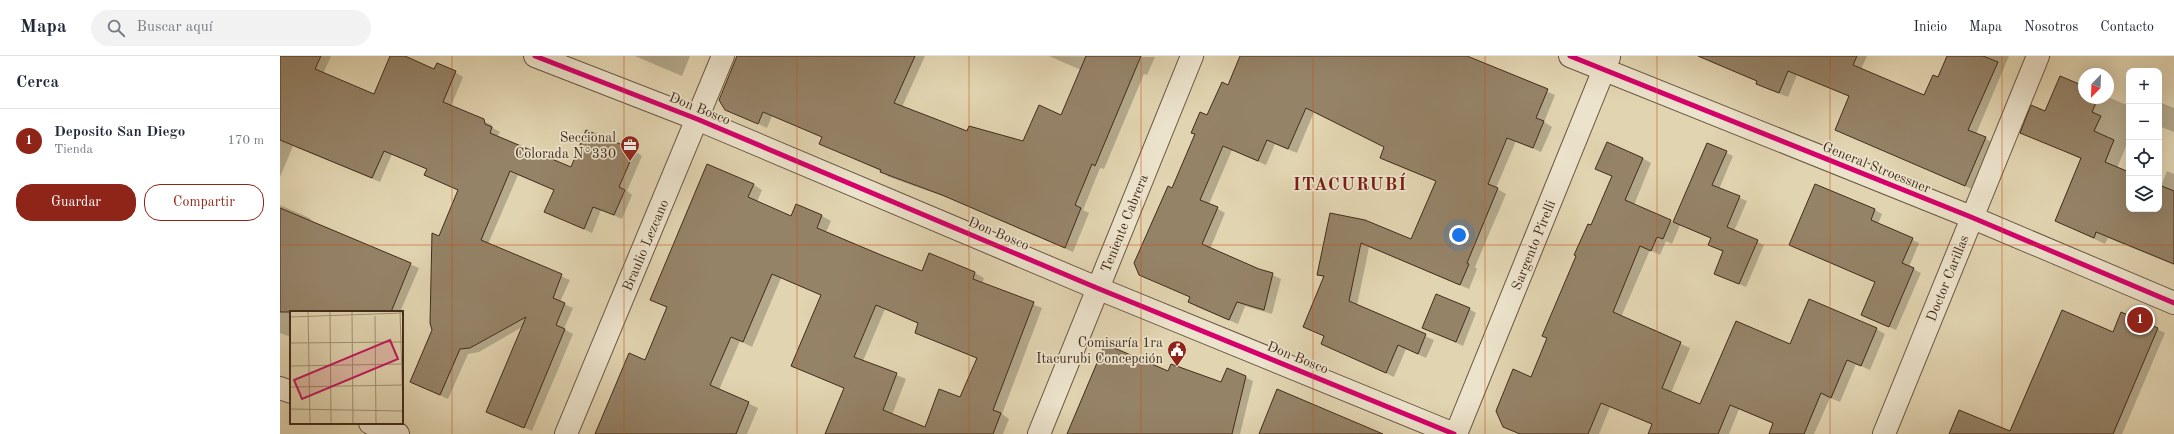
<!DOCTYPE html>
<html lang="es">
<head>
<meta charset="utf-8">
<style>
  :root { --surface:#fff; --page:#f2f2f3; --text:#1f2937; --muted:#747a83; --line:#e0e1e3; --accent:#8f2418 }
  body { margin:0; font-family:"Old Standard TT",serif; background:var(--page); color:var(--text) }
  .controls { position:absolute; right:12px; top:12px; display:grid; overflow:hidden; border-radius:8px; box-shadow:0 4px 16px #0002 }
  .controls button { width:36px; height:36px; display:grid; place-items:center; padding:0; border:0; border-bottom:1px solid var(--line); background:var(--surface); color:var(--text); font:20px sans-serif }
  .compass { position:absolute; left:1798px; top:12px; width:36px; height:36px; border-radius:50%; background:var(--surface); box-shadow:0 4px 16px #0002; rotate:203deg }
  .you { position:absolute; left:1179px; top:179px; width:14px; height:14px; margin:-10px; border:3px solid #fff; border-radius:50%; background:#1a73e8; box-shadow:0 0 0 6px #1a73e833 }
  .badge { display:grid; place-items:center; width:26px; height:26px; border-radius:50%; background:var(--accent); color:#fff; font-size:13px; font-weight:700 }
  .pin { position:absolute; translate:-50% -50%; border:2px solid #fff; box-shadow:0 1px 4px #0006 }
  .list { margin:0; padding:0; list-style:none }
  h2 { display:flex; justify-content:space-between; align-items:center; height:52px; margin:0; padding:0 16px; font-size:17px }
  h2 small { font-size:13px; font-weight:400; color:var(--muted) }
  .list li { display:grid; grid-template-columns:26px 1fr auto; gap:12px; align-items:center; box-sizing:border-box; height:64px; padding:0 16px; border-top:1px solid var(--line) }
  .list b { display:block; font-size:15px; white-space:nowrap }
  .list p { margin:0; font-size:13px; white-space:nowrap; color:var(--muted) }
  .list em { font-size:13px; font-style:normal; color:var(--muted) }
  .actions { display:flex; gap:8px; padding:12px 16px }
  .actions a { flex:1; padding:9px 0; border:1px solid var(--accent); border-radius:16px; text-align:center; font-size:14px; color:var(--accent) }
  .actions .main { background:var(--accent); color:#fff }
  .icon { flex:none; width:22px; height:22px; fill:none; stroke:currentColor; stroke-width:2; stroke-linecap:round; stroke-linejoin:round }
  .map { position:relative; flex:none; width:1894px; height:378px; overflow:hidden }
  header { display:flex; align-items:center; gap:24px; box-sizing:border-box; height:56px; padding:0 20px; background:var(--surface); border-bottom:1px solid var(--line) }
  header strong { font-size:19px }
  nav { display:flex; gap:22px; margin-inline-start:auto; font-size:14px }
  .search { width:280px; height:36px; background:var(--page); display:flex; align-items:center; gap:10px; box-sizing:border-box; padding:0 14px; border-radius:22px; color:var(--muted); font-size:15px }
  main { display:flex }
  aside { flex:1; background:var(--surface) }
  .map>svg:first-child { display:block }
</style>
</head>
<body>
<header>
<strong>Mapa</strong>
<div class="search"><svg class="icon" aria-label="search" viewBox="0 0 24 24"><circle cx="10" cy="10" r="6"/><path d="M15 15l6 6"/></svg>Buscar aquí</div>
<nav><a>Inicio</a><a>Mapa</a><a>Nosotros</a><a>Contacto</a></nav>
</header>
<main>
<aside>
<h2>Cerca<small></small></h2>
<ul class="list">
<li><span class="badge">1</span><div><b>Deposito San Diego</b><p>Tienda</p></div><em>170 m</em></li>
</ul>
<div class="actions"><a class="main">Guardar</a><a>Compartir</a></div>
</aside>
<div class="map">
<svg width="1894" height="378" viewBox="0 0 1894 378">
  <rect width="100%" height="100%" fill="#e1d4b0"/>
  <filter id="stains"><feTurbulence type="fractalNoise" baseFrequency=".005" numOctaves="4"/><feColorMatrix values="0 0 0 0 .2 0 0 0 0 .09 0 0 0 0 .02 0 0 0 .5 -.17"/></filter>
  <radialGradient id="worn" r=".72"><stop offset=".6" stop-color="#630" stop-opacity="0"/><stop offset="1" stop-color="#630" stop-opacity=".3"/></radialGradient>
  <path fill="#0003" fill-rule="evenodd" d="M0,0H51L43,18L94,39L111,0H122L155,14L175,16L183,21L171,50L212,69L213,72L220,76L217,81L291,112L354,95L362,100L347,135L352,139L342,163L321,154L312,177L266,156L274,134L238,119L208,188L290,224L280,246L293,252L284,273L293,278L252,375L207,355L242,271L199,296L188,298L168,343L131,326L153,274L159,181L179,134L145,119L148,113L112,98L100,126L13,90L0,121Z
    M355,0H410L402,20Z
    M458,0H645L622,51L687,77L744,86L782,60L801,14L769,0L875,1L867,19L864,18L824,113L820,112L803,154L809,157L793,196L671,143L609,121L601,115L541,88L543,82L492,60L487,72L446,53Z
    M961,0H1184L1275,39L1264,66L1272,71L1261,96L1236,85L1216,132L1226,138L1195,211L1197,213L1189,233L1089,191L1077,250L1154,284L1146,302L1126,293L1114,321L1042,288L1045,280V222L1039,219L1051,158L1132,185L1157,126L1109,106L1101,101L1105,91L1034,56L1017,97L995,88L986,109L952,94L929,148L945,157L930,193L1001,223L992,258L965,250L958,268L917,251L909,246L911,241L860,218L893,133L928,61L948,30Z
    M1426,0H1587L1581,13L1645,40L1658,22L1668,0H1729L1696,78L1714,87L1694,134L1556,73L1570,41L1517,19L1508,41L1485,32L1477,28L1478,26L1433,7L1425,2Z
    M1804,31V42L1828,41L1849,50V83L1837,112L1849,117V153H1879V130H1881L1887,115L1894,118V209L1828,182L1825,188L1776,165L1801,103L1742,76L1765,56Z
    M1879,46L1894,52V76L1879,70Z
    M1427,88L1453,100L1439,133L1467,145L1454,175L1484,189L1466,231L1442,221L1444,196L1429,188L1432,183L1400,169L1392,188L1386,185L1380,199L1370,194L1341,261L1410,292L1391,337L1420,350L1510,289L1596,273L1605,278L1590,314L1576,308L1560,346L1550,342L1534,378H1490L1494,368L1459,353L1449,378H1369L1373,369L1330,351L1319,378H1239L1224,370L1251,322L1332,121L1316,113L1362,102L1371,107L1354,149L1394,167Z
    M474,129L482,134L477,146L512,161L517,150L542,160L551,165L546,176L643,216L650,199L695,217L704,222L702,228L762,252L722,358L729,363L723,378H546L565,333L512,309L542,240L501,222L472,291L460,285L439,334L478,352L467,378H316L365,305L387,252L371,243ZM605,253L639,268L636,276L645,281L698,303L681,343L646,372L612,359L626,323L583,305Z
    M1536,129L1595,154L1602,158L1598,168L1639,187L1629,211L1641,217L1616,274L1583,259L1596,227L1518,193Z
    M0,149L23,159L31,163L30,166L139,212L120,256H11V281L0,277Z
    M1189,253L1196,257L1183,290L1143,271Z
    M1877,273L1885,277L1842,378H1670L1731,376L1833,277Z
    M947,313L973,325L960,378H787L888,316L941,327Z"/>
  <path fill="#958368" stroke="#422c1b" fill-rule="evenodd" d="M0,0H41L35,13L94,38L110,0H125L154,13L157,7L176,15L163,46L204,63L205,68L212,71L210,77L291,111L306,74L355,94L339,131L345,134L334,159L313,151L304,173L264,156L274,134L230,115L201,184L282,218L273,242L285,247L276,269L285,273L244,372L206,356L246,261L190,292L180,293L160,339L130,326L152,274L150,267L152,177L159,180L178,134L144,119L147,113L104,95L92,122L0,84Z
    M457,0H635L614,47L687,75L689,70L743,85L759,49L781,59L806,0H861L815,110L812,108L795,149L801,152L785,192L662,139L600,116L601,114L539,88L542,81L483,56L478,68L445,54L439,44Z
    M960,0H1187L1268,33L1256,62L1264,65L1253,92L1227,82L1208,128L1218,132L1187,207L1189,208L1180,229L1081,187L1069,245L1146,278L1138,298L1118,289L1106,317L1041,288L1044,280L1023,271L1044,220L1037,219L1050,157L1085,164L1131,183L1156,125L1100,102L1104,91L1026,52L1008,93L987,84L978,105L943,90L920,144L938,151L922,188L979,213L993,217L984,254L957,246L949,264L908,246L910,241L859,219L854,207L888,130L892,132L915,78L911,77L920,56L927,59L942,26L948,29Z
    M1418,0H1577L1573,9L1644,39L1653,19L1658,21L1667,0H1703L1718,6L1688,74L1706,81L1685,130L1555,74L1569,40L1508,15L1499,37L1476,28L1477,25Z
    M1780,20L1804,30V42H1818L1812,56L1821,60L1814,75L1834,84L1825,106L1849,116V153H1879V129L1894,135V208L1816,176L1814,182L1775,165L1801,102L1740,77L1751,49L1765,55Z
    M1327,86L1363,102L1345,144L1391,164L1383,183L1377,181L1371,195L1360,190L1333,256L1401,286L1382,332L1420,348L1456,265L1510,288L1529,243L1597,272L1581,310L1567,304L1551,342L1541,337L1524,378H1489L1493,367L1450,349L1438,378H1368L1372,368L1321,347L1308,378H1240L1223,371L1216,355L1233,313L1251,321L1267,282L1262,280L1296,200L1294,199L1308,168L1311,169L1332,120L1315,113Z
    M1427,87L1447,95L1432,129L1460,140L1447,171L1478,184L1459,228L1434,218L1443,195L1428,189L1431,182L1393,166Z
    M427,108L474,128L468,141L511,160L516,148L542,159L537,172L601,199L642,215L649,197L695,216L693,223L754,246L713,354L721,357L713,378H545L564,332L511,310L541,239L492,218L463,286L451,281L430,329L469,346L456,378H315L349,297L365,304L387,251L370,244ZM596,249L638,267L635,277L697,302L680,341L659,333L645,371L603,354L617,317L574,301Z
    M1535,128L1595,153L1591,164L1633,182L1622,207L1634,212L1609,271L1581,259L1595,226L1509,189Z
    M0,152L131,207L111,256H0Z
    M1156,238L1190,252L1176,286L1142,272Z
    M1782,254L1833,276L1841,256L1878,272L1833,378H1669L1679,354L1730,375Z
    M825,288L888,315L891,308L941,326L947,312L966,320L952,378H787Z
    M997,333L1103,378H979Z"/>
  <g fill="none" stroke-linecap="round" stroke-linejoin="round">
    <g stroke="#6a5640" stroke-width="24">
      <path id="minor" d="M255,0L417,63L817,232L1174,378
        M1290,0L1691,161L1894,247
        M0,332L11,336
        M90,367L118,378
        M286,378L443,0
        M759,378L912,0
        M1176,378L1329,1
        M1604,378L1758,0"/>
    </g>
    <use href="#minor" stroke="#ece3cc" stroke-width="22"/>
    <g stroke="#ece3cc" stroke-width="8">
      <path id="cycleway" d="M255,0L417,63L817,232L1174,378
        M1290,0L1691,161L1894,247"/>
    </g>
    <use href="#cycleway" stroke="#d6006c" stroke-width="5"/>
  </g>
  <path fill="none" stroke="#c7500f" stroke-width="1" stroke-opacity="0.55" d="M172,0V378M344,0V378M517,0V378M689,0V378M861,0V378M1033,0V378M1205,0V378M1377,0V378M1550,0V378M1722,0V378M0,189H1894"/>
  <defs>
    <g id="office-pin" transform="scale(1)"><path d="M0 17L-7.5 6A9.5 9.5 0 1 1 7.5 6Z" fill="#8f2418" stroke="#ece3cc"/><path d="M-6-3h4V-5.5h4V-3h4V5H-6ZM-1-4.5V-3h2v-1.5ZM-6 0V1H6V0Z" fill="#fff"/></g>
    <g id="civic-pin" transform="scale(1)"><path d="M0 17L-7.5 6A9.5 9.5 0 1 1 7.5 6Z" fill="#8f2418" stroke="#ece3cc"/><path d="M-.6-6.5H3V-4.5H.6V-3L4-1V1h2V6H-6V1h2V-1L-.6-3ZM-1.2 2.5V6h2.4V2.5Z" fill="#fff"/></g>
  </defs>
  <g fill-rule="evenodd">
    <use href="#office-pin" x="350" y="89"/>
    <use href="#civic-pin" x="897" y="294"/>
  </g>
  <g text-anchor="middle" stroke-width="3.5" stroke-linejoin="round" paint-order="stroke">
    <g font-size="14" fill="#422c1b" stroke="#ece3cc">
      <text transform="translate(420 52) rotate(22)" y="5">Don Bosco</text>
      <text transform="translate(1597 111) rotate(22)" y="5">General Stroessner</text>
      <text transform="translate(844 167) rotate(-68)" y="5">Teniente Cabrera</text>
      <text transform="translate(719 177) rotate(23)" y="5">Don Bosco</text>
      <text transform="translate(365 189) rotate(-67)" y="5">Braulio Lezcano</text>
      <text transform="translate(1253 189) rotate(-68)" y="5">Sargento Pirelli</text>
      <text transform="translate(1667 222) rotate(-68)" y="5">Doctor Carillas</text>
      <text transform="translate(1018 301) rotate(22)" y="5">Don Bosco</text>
    </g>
    <g font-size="14" fill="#422c1b" stroke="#ece3cc" text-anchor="end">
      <text x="336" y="86">Seccional<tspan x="336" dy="16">Colorada N°330</tspan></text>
      <text x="883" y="291">Comisaría 1ra<tspan x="883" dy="16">Itacurubi Concepción</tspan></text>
    </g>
    <g font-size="18" font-weight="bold" letter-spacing="1" fill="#7a1f14" stroke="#ece3cc">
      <text x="1070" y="134">ITACURUBÍ</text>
    </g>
  </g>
  <g transform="translate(10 255)">
    <rect width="113" height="113" fill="#e1d4b0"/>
    <path fill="none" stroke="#a19174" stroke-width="1" d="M18,0L20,113M40,0L41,113M62,0L63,113M110,0L113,99M85,5L86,113M0,6L113,2M0,32L113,31M0,55L113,53M0,76L113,74M0,98L113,100"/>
    <path fill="#c2185b" fill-opacity="0.15" stroke="#c2185b" stroke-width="2" d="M100,29L108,48L12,88L4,69Z"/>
    <rect width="113" height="113" fill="none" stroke="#422c1b" stroke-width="2"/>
  </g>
  <rect width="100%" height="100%" filter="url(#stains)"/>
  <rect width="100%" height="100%" fill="url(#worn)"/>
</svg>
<div class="controls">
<button>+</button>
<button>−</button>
<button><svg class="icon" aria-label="locate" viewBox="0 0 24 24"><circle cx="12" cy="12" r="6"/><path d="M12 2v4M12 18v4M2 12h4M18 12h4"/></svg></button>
<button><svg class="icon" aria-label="layers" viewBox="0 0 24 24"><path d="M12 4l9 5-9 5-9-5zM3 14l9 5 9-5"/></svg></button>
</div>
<svg class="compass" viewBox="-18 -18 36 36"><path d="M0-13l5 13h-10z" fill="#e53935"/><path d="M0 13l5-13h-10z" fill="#747a83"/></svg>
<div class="you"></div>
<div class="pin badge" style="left:1860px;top:264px">1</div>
</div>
</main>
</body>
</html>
